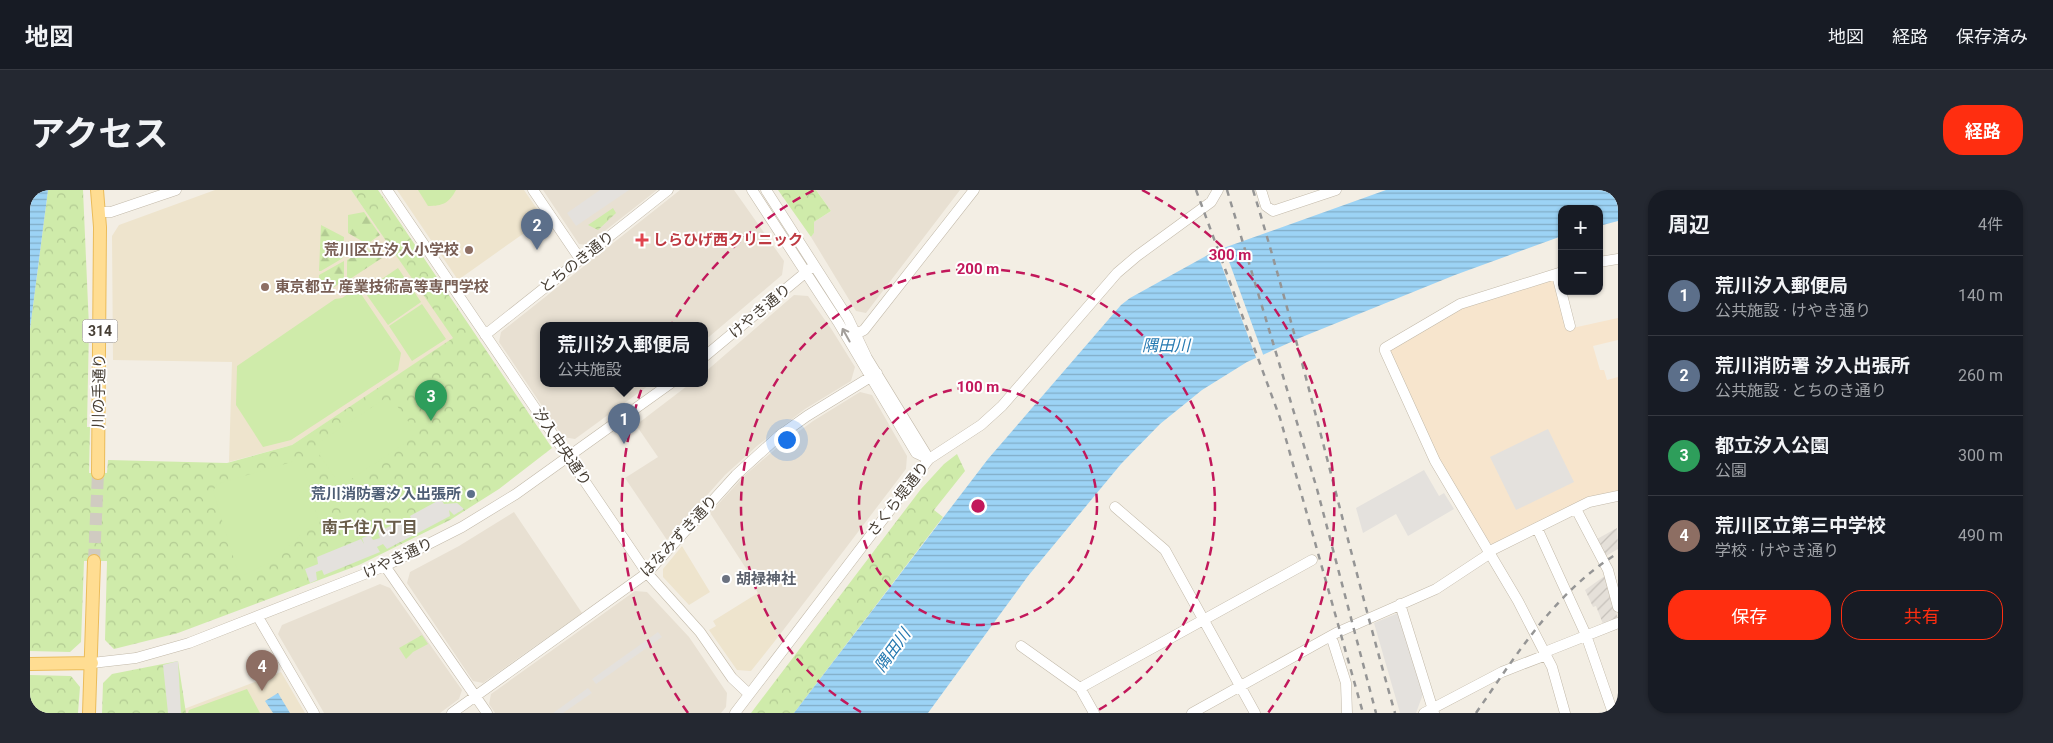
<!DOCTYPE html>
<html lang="ja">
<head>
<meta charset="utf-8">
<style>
  :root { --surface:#171b24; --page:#242831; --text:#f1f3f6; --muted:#9ea1a6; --line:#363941; --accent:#ff2e10 }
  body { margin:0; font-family:Roboto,"Noto Sans JP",sans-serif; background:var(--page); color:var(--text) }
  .controls { position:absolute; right:15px; top:15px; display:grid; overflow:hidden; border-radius:10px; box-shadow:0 1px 4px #0004 }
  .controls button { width:45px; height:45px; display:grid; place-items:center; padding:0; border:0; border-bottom:1px solid var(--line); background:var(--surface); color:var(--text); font:25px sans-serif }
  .you { position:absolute; left:756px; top:249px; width:18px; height:18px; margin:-12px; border:4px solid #fff; border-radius:50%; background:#1a73e8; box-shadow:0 0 0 8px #1a73e833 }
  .badge { display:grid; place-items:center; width:32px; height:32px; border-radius:50%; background:var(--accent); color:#fff; font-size:16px; font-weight:700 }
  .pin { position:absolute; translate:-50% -41px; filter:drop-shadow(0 1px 2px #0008) }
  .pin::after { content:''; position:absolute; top:26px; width:18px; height:15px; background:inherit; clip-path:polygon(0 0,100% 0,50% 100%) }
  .popup { position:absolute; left:510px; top:132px; width:168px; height:65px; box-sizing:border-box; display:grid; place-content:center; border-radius:10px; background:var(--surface); filter:drop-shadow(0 1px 4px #0005); font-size:16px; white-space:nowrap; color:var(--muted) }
  .popup b { font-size:19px; color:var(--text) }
  .popup::after { content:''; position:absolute; left:50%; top:100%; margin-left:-10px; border:10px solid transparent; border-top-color:var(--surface) }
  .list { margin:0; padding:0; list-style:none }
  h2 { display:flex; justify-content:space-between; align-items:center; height:65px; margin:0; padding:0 20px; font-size:21px }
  h2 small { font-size:16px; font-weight:400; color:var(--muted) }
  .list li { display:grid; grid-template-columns:32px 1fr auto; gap:15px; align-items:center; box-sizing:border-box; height:80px; padding:0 20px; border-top:1px solid var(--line) }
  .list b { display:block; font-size:19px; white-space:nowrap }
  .list p { margin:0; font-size:16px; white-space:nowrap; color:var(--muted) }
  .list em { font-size:16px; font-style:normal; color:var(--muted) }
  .actions { display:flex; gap:10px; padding:15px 20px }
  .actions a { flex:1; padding:11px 0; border:1px solid var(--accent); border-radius:20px; text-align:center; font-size:18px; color:var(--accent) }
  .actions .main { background:var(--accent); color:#fff }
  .map { position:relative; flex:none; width:1588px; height:523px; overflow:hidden; border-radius:20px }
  header { display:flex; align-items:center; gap:30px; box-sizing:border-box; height:70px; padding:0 25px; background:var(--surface); border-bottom:1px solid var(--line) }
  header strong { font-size:24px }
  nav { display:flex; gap:28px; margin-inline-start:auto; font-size:18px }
  .intro { display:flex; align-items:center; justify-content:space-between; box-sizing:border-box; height:120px; padding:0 30px }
  h1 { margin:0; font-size:35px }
  .button { padding:12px 22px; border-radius:20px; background:var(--accent); color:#fff; font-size:18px; font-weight:700 }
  main { display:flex; gap:30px; padding:0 30px }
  aside { flex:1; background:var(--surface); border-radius:20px; box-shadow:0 1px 4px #0004 }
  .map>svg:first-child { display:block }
</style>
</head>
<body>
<header>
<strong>地図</strong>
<nav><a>地図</a><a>経路</a><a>保存済み</a></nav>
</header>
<div class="intro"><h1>アクセス</h1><a class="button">経路</a></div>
<main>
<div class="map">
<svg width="1588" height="523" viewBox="0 0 1588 523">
  <defs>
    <pattern id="industrial-furrows" width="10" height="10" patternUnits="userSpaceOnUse" patternTransform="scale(1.25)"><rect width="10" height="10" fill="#e5e0d9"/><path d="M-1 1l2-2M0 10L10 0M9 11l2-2" fill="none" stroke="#c6c1bb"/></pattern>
    <pattern id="forest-firs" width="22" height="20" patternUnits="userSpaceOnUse" patternTransform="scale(1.25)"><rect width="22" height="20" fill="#cfebaa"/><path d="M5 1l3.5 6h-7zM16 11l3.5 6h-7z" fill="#b3cb93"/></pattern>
    <pattern id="park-crowns" width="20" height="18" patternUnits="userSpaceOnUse" patternTransform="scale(1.25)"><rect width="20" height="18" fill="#cfebaa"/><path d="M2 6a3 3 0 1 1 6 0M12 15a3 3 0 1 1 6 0" fill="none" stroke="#b3cb93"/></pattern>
    <pattern id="water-rules" width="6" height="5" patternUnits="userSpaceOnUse" patternTransform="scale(1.25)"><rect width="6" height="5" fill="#9cd3f5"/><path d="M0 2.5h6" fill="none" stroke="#81adc7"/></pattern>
  </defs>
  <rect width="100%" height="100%" fill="#f3eee4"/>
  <path fill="#e8e0d2" d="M513,0H627L557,55L549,54Z
    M650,0H704L754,71L752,85L674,151V135H514V193H622L545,249L533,247L469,152L471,142Z
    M786,0H930L836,123L826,121L781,47L784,43V32L801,21Z
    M764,105L778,106L802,140L825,177L821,191L775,219L727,256L695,285L637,350L595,288L628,267L606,235L661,193H674V183Z
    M830,202L842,205L877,266L876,279L748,447L717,380L680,323L715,285L749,256L783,231Z
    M484,322L552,423L453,493L443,491L377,393L380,382L429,356Z
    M350,394L360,398L432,500L429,509L410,523H294L248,444L252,435Z
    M605,401L617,402L659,447L697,503L696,517L691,523H465L459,514L461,504Z"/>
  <path fill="#f7e5cd" d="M1523,89L1538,139L1588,128V150L1563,156L1570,180H1574L1577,190L1588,187V302L1463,354L1457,353L1399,251L1360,162L1362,158L1433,117Z"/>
  <path fill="url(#industrial-furrows)" d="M1587,338L1588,359L1576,366L1567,349Z
    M1576,385L1588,429L1573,434L1566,416L1563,417L1555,400Z"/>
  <path fill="#eee4cd" d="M185,0H321L424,148L262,255L199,272L202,172L83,170L82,46L89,35Z
    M367,0H494L514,29L428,90Z
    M652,356L680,402L659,415L633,387V379Z
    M728,403L748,447L721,481L707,480L679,440L686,436L683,431Z
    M251,482L275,523H156L154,519Z"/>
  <path fill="url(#forest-firs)" d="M334,22L350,45L337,54L318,43V25Z
    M291,35L314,47L313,68L291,81H289Z
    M337,59L352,68L317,91V70Z
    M314,71V90L299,101L289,95V85Z"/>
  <path fill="url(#park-crowns)" d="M18,0H53L59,137L57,237H60L59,283H77L78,270L197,273L262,255L423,148L321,0H348L522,258L469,299L420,330L329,375L148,443L84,459L75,450L77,371H54L51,452L40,462L0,461V139Z
    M748,0H786L801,21L784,32V43L781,47Z
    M583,18L586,23L568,40L558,35Z
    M927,264L935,281L904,320L913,327L764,523H721L891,299L914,274Z
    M392,445L398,454L383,462L376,469L369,458Z
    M148,471L156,523H72L73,493L82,484Z
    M0,485L41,486L50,497L48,523H0Z"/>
  <path fill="#cfebaa" d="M388,0H426C419,13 413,16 398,16Z
    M368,78L391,112L358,135L334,101Z
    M327,98L371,163L368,180L261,250L233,257L206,215L207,176L305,109L312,108Z
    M392,114L416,149L382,171L359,136Z
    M357,207L362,214L365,213L382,237L379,239L384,247L314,294L309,287L306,289L289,264L292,261L287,254Z
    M265,271H271L273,275L288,329L241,372L212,386L208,382L183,301L187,294Z
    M217,499L230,523H158L159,520Z"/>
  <path fill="#e4e1dd" d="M570,0H599L546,36L537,23Z
    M1518,239L1544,292L1486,320L1460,267Z
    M1394,280L1409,306L1414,303L1424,319L1378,346L1366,324L1333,343L1326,318Z
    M411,309L414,314L427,313L434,319L424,325L419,320L420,326L388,343L385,338L381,340L384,345L357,359L353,354L347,357L350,362L294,385L292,380L286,382L287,390L280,393L275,379L288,374L287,367L331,349L334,354L332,348L340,345L343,350L350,348L348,342L375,329L379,333L382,330L380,326Z
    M1368,423L1393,504L1386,523H1370L1344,433Z
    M628,442L632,447L566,494L562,489Z
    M148,471L151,523H138L133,475Z
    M558,498L562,503L533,523H523Z"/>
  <path fill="url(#water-rules)" d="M0,0H18L0,139Z
    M1356,0H1588V31L1569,36V19H1532V46L1425,85L1272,147L1217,172L1172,200L1130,234L1091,274L998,386L898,523H764L958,269L1091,115L1100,108L1185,61Z
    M248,503L260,523H243L235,511Z"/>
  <path fill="#f3eee4" d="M1193,55L1234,167L1227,170L1185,58Z"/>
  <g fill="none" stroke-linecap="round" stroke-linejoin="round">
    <path stroke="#d0cbc1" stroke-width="12" stroke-dasharray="12 6" stroke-linecap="butt" d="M64,371L68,283"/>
    <g stroke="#c2b9a9" stroke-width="11">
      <path id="minor" d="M357,0L617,383L670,442L702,488L719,504
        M503,0L550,69
        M722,0L808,132L886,263L899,269
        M736,0L818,128L837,168L899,269
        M1231,0L1236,16L1243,21L1306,0
        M69,22H81L146,0
        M1569,72L1588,69
        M1532,82L1430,114L1355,158V161L1405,271L1488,411L1522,477L1535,523
        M1527,85L1540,136
        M826,144L834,140L944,0
        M455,145L638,0
        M674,167L781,78
        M1085,317L1135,360L1225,523
        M1546,319L1578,380L1588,417
        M1507,338L1556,445L1583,523
        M355,376L457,523
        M1370,414L1404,523
        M228,427L284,523
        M1303,452L1316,493L1317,523
        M991,456L1050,498L1064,523
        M1515,462L1588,433
        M62,473L106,468L159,453L355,376L432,337L486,304L641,193
        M1050,498L1282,370
        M422,523L617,383L706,285L749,246L777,226L847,183
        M705,523L899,269L951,235L972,216L1087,83L1107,66L1181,12L1188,0
        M1162,523L1306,443L1406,399L1456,366L1458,362L1559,312L1588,306
        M1394,523L1472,482L1516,465"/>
    </g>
    <g stroke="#ebbc5a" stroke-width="14">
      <path id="major" d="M67,0L70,37L68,283
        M0,474L62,473
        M59,523L64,371"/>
    </g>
    <use href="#minor" stroke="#fff" stroke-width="10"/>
    <use href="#major" stroke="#ffdd92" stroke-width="12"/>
    <path stroke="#959595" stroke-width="2.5" stroke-dasharray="6 6" stroke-linecap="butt" d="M1166,0L1250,228L1333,523
      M1197,0L1287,299L1346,523
      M1223,0C1276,173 1315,349 1365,523
      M1446,523C1487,464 1525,402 1588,363"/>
  </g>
  <defs><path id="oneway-shaft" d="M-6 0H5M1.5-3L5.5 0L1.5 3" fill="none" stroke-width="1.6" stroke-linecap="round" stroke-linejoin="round" transform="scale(1.25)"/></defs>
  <use stroke="#a29e9a" href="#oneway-shaft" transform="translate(816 145) rotate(-119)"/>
  <g fill="none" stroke="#c2185b" stroke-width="2.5" stroke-dasharray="9 6">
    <circle cx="948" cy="316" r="119"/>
    <path d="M831 522A237 237 0 1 1 1065 522"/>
    <path d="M658 523A356 356 0 0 1 784 0M1112 0A356 356 0 0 1 1238 523"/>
  </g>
  <path fill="#e0444e" stroke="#fff" stroke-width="2" d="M609.5 42.5h5v5h5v5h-5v5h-5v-5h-5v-5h5z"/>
  <g fill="#8d6e63" stroke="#fff" stroke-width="2">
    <circle cx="439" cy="60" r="5"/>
    <circle cx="235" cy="97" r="5"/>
  </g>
  <circle fill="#5c6f8a" stroke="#fff" stroke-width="2" cx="441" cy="304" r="5"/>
  <circle fill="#6b7280" stroke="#fff" stroke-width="2" cx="696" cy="389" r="5"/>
  <g text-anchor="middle" stroke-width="4" stroke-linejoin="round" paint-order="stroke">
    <rect fill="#fff" stroke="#7e7871" stroke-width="1" x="52.5" y="129.5" width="35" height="23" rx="4"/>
    <g font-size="14" font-weight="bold" fill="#463e34">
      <text x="70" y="146">314</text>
    </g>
    <g font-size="15" font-weight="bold" fill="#be3a42" stroke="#fff" text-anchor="start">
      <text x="623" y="55">しらひげ西クリニック</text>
    </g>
    <g font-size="15" font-weight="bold" fill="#785e54" stroke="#fff" text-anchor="end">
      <text x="429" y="65">荒川区立汐入小学校</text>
      <text x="245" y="102" text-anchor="start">東京都立 産業技術高等専門学校</text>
    </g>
    <g font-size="15" fill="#463e34" stroke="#fff">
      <text transform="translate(547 72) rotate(-38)" y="5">とちのき通り</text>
      <text transform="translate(730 121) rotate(-40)" y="5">けやき通り</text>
      <text transform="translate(69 201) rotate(-89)" y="5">川の手通り</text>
      <text transform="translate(532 257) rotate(56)" y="5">汐入中央通り</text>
      <text transform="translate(868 309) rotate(-52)" y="5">さくら堤通り</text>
      <text transform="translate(649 346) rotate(-47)" y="5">はなみずき通り</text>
      <text transform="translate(368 368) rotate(-25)" y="5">けやき通り</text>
    </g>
    <g font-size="15" font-weight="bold" fill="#4e5e75" stroke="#fff" text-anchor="end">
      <text x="431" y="309">荒川消防署汐入出張所</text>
    </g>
    <g font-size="15" font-weight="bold" fill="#5b616d" stroke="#fff" text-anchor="start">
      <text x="706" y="394">胡禄神社</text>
    </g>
    <g font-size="16" font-style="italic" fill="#2579b1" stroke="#fff">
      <text x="1136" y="161">隅田川</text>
      <text transform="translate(862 460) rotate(-54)" y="6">隅田川</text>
    </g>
    <g font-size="16" font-weight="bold" fill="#695c4a" stroke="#fff">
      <text x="340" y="343">南千住八丁目</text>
    </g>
  </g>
  <circle cx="948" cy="316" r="8" fill="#c2185b" stroke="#fff" stroke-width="2.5"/>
  <g font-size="15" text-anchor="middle" font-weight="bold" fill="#c2185b" stroke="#fff" stroke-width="4" stroke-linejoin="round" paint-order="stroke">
    <text x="1200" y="70">300 m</text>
    <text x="948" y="84">200 m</text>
    <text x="948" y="202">100 m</text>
  </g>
</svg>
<div class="controls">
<button>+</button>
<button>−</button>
</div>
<div class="you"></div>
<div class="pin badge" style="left:594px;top:254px;background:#5c6f8a">1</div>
<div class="popup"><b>荒川汐入郵便局</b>公共施設</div>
<div class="pin badge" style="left:507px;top:60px;background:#5c6f8a">2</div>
<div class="pin badge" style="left:401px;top:231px;background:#2e9e5b">3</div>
<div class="pin badge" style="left:232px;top:501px;background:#8d6e63">4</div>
</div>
<aside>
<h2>周辺<small>4件</small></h2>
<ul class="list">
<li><span class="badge" style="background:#5c6f8a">1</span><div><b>荒川汐入郵便局</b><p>公共施設 · けやき通り</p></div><em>140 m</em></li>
<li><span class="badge" style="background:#5c6f8a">2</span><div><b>荒川消防署 汐入出張所</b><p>公共施設 · とちのき通り</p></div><em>260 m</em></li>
<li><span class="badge" style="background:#2e9e5b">3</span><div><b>都立汐入公園</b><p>公園</p></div><em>300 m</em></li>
<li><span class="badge" style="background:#8d6e63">4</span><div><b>荒川区立第三中学校</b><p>学校 · けやき通り</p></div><em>490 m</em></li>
</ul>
<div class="actions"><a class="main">保存</a><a>共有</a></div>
</aside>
</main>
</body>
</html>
